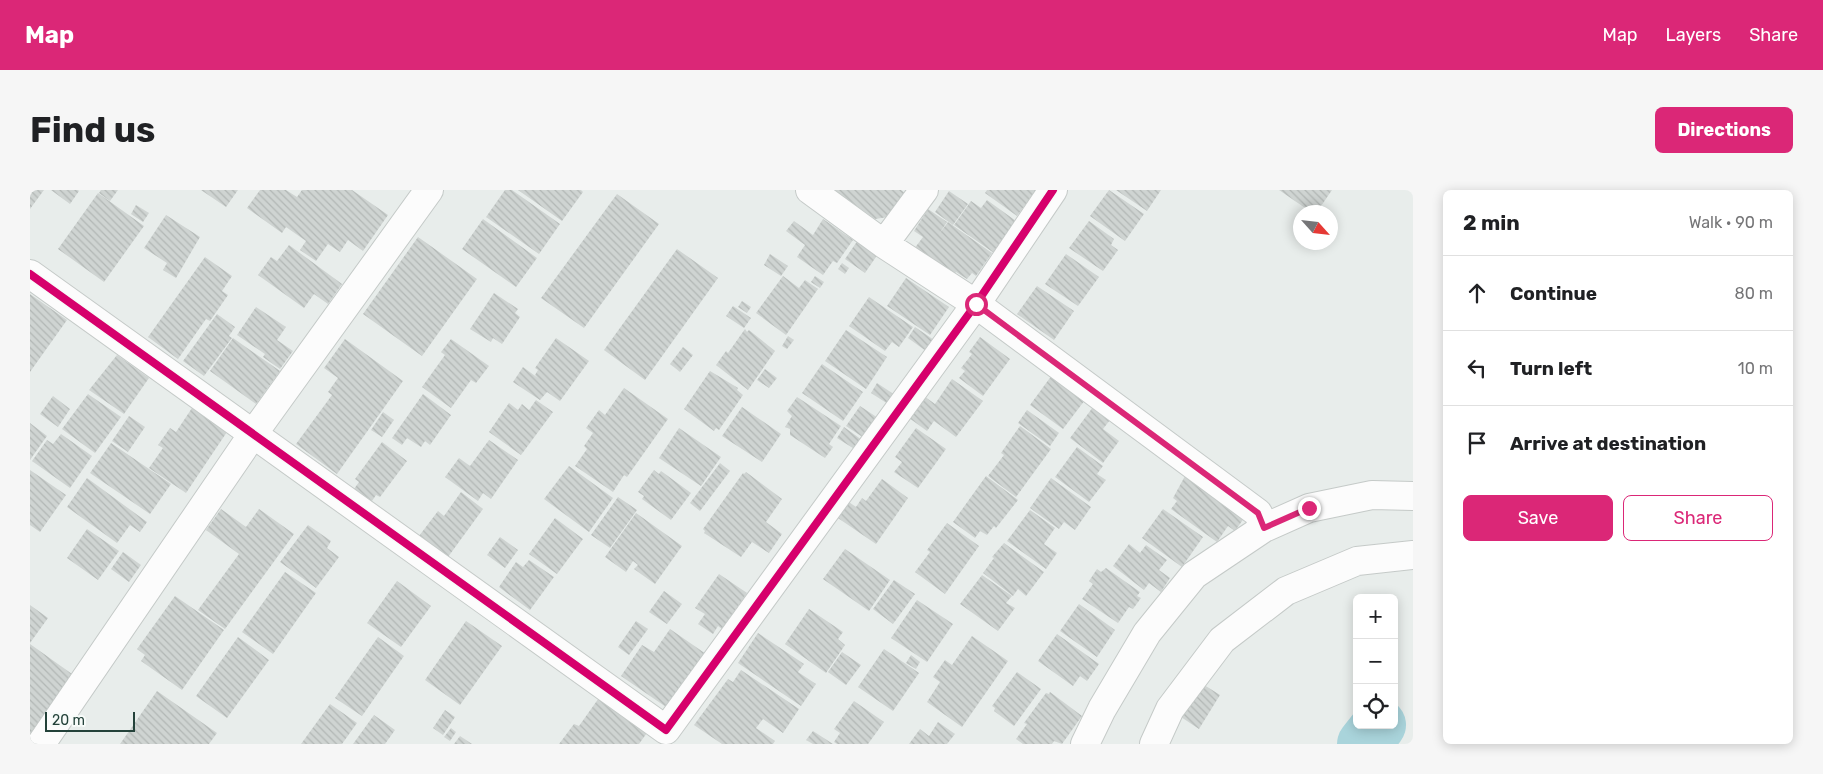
<!DOCTYPE html>
<html lang="en">
<head>
<meta charset="utf-8">
<style>
  :root { --surface:#fff; --page:#f6f6f6; --text:#202124; --muted:#757577; --line:#e0e0e0; --accent:#db2777 }
  body { margin:0; font-family:Rubik,sans-serif; background:var(--page); color:var(--text) }
  .controls { position:absolute; right:15px; bottom:15px; display:grid; overflow:hidden; border-radius:8px; box-shadow:0 2px 12px #0003 }
  .controls button { width:45px; height:45px; display:grid; place-items:center; padding:0; border:0; border-bottom:1px solid var(--line); background:var(--surface); color:var(--text); font:25px sans-serif }
  .compass { position:absolute; left:1263px; top:15px; width:45px; height:45px; border-radius:50%; background:var(--surface); box-shadow:0 2px 12px #0003; rotate:117deg }
  .scale { position:absolute; left:15px; bottom:12px; width:90px; box-sizing:border-box; padding-left:5px; border:2px solid #24423a; border-top:0; font-size:14px; line-height:18px; white-space:nowrap; color:#24423a; -webkit-text-stroke:4px #f7fbf9; paint-order:stroke }
  .stop { position:absolute; width:15px; height:15px; margin:-11px; border:4px solid #db2777; border-radius:50%; background:#fff }
  .stop.end { background:#db2777; border-color:#fff; box-shadow:0 1px 5px #0008 }
  .list { margin:0; padding:0; list-style:none }
  h2 { display:flex; justify-content:space-between; align-items:center; height:65px; margin:0; padding:0 20px; font-size:21px }
  h2 small { font-size:16px; font-weight:400; color:var(--muted) }
  .list li { display:grid; grid-template-columns:32px 1fr auto; gap:15px; align-items:center; box-sizing:border-box; height:75px; padding:0 20px; border-top:1px solid var(--line) }
  .list b { display:block; font-size:19px; white-space:nowrap }
  .list em { font-size:16px; font-style:normal; color:var(--muted) }
  .actions { display:flex; gap:10px; padding:15px 20px }
  .actions a { flex:1; padding:11px 0; border:1px solid var(--accent); border-radius:8px; text-align:center; font-size:18px; color:var(--accent) }
  .actions .main { background:var(--accent); color:#fff }
  .icon { flex:none; width:28px; height:28px; fill:none; stroke:currentColor; stroke-width:2; stroke-linecap:round; stroke-linejoin:round }
  .map { position:relative; flex:none; width:1383px; height:554px; overflow:hidden; border-radius:8px }
  header { display:flex; align-items:center; gap:30px; box-sizing:border-box; height:70px; padding:0 25px; background:var(--accent); color:#fff }
  header strong { font-size:24px }
  nav { display:flex; gap:28px; margin-inline-start:auto; font-size:18px }
  .intro { display:flex; align-items:center; justify-content:space-between; box-sizing:border-box; height:120px; padding:0 30px }
  h1 { margin:0; font-size:35px }
  .button { padding:12px 22px; border-radius:8px; background:var(--accent); color:#fff; font-size:18px; font-weight:700 }
  main { display:flex; gap:30px; padding:0 30px }
  aside { flex:1; background:var(--surface); border-radius:8px; box-shadow:0 2px 12px #0003 }
  .map>svg:first-child { display:block }
</style>
</head>
<body>
<header>
<strong>Map</strong>
<nav><a>Map</a><a>Layers</a><a>Share</a></nav>
</header>
<div class="intro"><h1>Find us</h1><a class="button">Directions</a></div>
<main>
<div class="map">
<svg width="1383" height="554" viewBox="0 0 1383 554">
  <defs>
    <pattern id="building-back-hatch" width="6" height="6" patternUnits="userSpaceOnUse" patternTransform="scale(1.25)"><rect width="6" height="6" fill="#cfd4d2"/><path d="M-1 5l2 2M0 0l6 6M5-1l2 2" fill="none" stroke="#b2b7b5"/></pattern>
  </defs>
  <rect width="100%" height="100%" fill="#e8edeb"/>
  <g fill="none" stroke-linecap="round" stroke-linejoin="round">
    <path stroke="#a9d4db" stroke-width="54" d="M1334,554L1349,535"/>
  </g>
  <path fill="url(#building-back-hatch)" d="M0,0H14L0,19Z
    M21,0H48L49,1L40,14Z
    M71,0H88L80,11L69,3Z
    M171,0H208L196,17Z
    M230,0H256L267,7L272,0H322L358,25L333,61L318,50L310,62L298,54L286,71L270,60L276,51L256,37L252,43L217,18Z
    M475,0H482L530,34L509,64L456,27Z
    M488,0H551L553,2L532,31Z
    M804,0H871L875,3L858,27L845,29Z
    M957,0H1006L987,26L955,3Z
    M1079,0L1114,24L1095,51L1060,26Z
    M1086,0H1131L1117,21Z
    M1249,0H1302L1287,22H1281Z
    M919,1L938,14L923,35L905,22Z
    M68,3L114,36L74,92L28,59Z
    M587,4L629,34L554,138L511,108Z
    M957,10L986,31L964,63L924,35L941,11L951,18Z
    M106,15L119,23L113,32L101,24Z
    M898,19L917,32L909,44L918,32L962,63L946,86L942,83L937,89L926,82L923,86L884,59L893,47L884,41Z
    M136,25L170,47L146,88L133,80L137,73L114,58Z
    M453,29L507,68L486,97L432,59Z
    M793,29L823,50L807,73L803,71L793,85L767,67L775,55L756,41L764,31L783,45Z
    M1059,31L1084,49L1081,55L1088,60L1073,81L1039,58Z
    M388,47L447,89L392,166L333,124Z
    M828,50L848,64L835,83L815,69Z
    M259,55L312,94L298,114L284,104L274,118L228,85L241,67L247,71Z
    M647,59L688,88L615,190L574,160Z
    M740,64L758,76L751,86L734,75Z
    M1036,64L1069,87L1048,116L1015,94Z
    M175,67L202,86L192,101L198,105L180,131L176,129L148,169L118,147Z
    M812,73L819,78L815,84L808,79Z
    M753,86L769,98L775,90L788,99L756,145L726,123Z
    M785,86L794,92L790,98L781,92Z
    M876,88L919,117L900,145L857,116Z
    M1007,96L1044,121L1024,150L987,124Z
    M464,103L488,119L485,123L490,127L472,154L463,148L461,152L440,139Z
    M0,104L37,130L0,182Z
    M839,107L883,137L869,157L862,152L855,161L819,136Z
    M712,111L721,117L717,123L708,117Z
    M703,116L721,128L714,138L696,126Z
    M226,117L256,137L247,150L263,161L250,179L233,167L235,164L207,145Z
    M187,124L205,137L199,146L202,148L174,186L153,171Z
    M885,137L904,150L896,161L878,148Z
    M715,139L717,142L719,140L745,161L718,200L686,175L696,161L698,163Z
    M816,140L857,167L836,199L795,171Z
    M758,146L764,150L757,159L752,156Z
    M950,147L980,169L953,206L929,188L935,181L931,178L942,164L939,162Z
    M203,148L250,181L226,214L180,181Z
    M526,148L559,171L530,211L517,202L510,210L483,192L493,177L508,188L505,185L508,180L505,178Z
    M315,149L373,191L307,284L266,254L302,205L298,202L308,188L294,178Z
    M421,149L459,176L446,193L441,190L421,218L392,197L415,165L411,162Z
    M653,157L663,165L650,182L640,174Z
    M87,165L119,188L94,224L59,200Z
    M792,174L833,202L813,231L772,203Z
    M735,179L747,188L739,198L727,190Z
    M680,181L708,198L707,200L713,205L689,240L686,238L684,241L654,219Z
    M1022,185L1055,210L1033,239L1000,215Z
    M922,189L953,211L926,247L904,231L897,241L875,225L891,204L905,214Z
    M847,193L865,205L858,214L841,203Z
    M594,198L638,229L597,287L594,285L583,302L545,276L557,259L554,256L563,243L556,238L569,220L575,225Z
    M58,204L91,227L65,263L32,239Z
    M393,204L421,225L400,255L395,251L391,257L377,248L372,255L362,248Z
    M23,206L40,219L28,237L10,224Z
    M767,207L811,236L799,254L803,257L795,268L760,245V239L755,237L762,226L757,221Z
    M506,210L523,222L491,265L459,242L479,213L488,220L492,214L499,220Z
    M830,216L848,228L834,248L816,236Z
    M712,217L751,244L732,272L692,246Z
    M1063,217L1080,230L1073,239L1089,251L1073,273L1040,248Z
    M162,218L197,242L156,303L119,278L133,258L128,255L140,238L146,242Z
    M997,220L1029,243L1020,256L988,233Z
    M353,222L364,230L352,247L341,240Z
    M99,226L115,237L98,262L82,251Z
    M0,233L17,246L0,270Z
    M990,236L1021,259L986,307L958,286L974,265L971,263Z
    M814,237L832,250L826,260L807,248Z
    M649,238L691,267L671,296L629,268Z
    M886,238L916,259L888,298L864,282L872,272L865,267Z
    M31,244L62,266L40,298L2,271L17,250L23,254Z
    M459,250L488,270L461,309L453,303L448,311L415,287L429,268L440,276Z
    M352,252L377,271L350,307L346,305L342,311L324,299L329,292L325,289Z
    M81,253L141,294L120,324L60,283Z
    M1047,257L1073,276L1067,284L1076,290L1059,312L1025,287Z
    M690,273L700,281L670,321L660,313Z
    M539,276L583,308L559,342L514,309Z
    M0,280L36,305L10,342L0,335Z
    M624,280L629,284L631,281L661,303L641,330L612,309L614,306L608,302Z
    M716,282L752,309L736,332L752,344L739,363L722,352L711,367L674,343L675,341L673,339L713,283L714,284Z
    M956,286L988,310L966,338L964,336L957,345L950,341L945,348L923,332Z
    M1155,286L1217,324L1205,341L1198,336L1187,352L1141,319L1147,311L1143,308Z
    M57,288L117,332L110,342L100,335L87,353L37,317Z
    M1021,288L1061,317L1045,340L1034,332L1029,339L1000,318Z
    M852,289L878,308L846,354L805,326L816,310L826,317L832,308L836,311Z
    M431,302L453,319L418,367L389,346L408,321L414,326Z
    M588,307L607,320L580,358L561,345Z
    M191,319L216,337L229,319L264,344L195,439L168,420L209,364L176,340Z
    M1133,319L1173,347L1152,377L1112,348Z
    M1000,320L1025,338L1014,354L1027,363L1016,379L977,351Z
    M606,323L652,356L625,394L604,379L608,375L603,371L596,382L575,367Z
    M525,328L553,349L527,384L499,364Z
    M917,333L949,356L915,404L885,382L900,362L897,360Z
    M278,335L301,351L297,358L309,367L286,398L250,372Z
    M57,339L89,361L68,390L37,368Z
    M470,347L488,360L475,378L457,365Z
    M974,353L1014,382L996,406L988,399L983,406L953,383L964,368L962,367Z
    M1099,354L1110,363L1116,355L1137,370L1129,380L1140,388L1131,402L1119,393L1114,400L1083,376Z
    M815,359L860,390L839,421L793,389Z
    M93,362L111,375L99,392L81,379Z
    M499,370L524,387L500,420L469,397L486,372L493,377Z
    M1076,378L1110,402L1107,406L1111,408L1103,419L1099,417L1088,433L1052,409L1063,394L1059,391L1067,379L1071,382Z
    M255,382L286,403L243,464L212,442Z
    M689,384L717,403L692,439L688,436L683,444L668,434L675,424L665,418Z
    M952,385L982,406L976,413L985,418L968,441L930,414Z
    M864,390L885,404L863,434L843,419Z
    M367,391L401,416L371,457L337,433Z
    M634,401L652,414L637,434L619,422Z
    M145,406L194,440L152,500L111,471L115,465L107,459Z
    M887,410L923,434L897,472L861,448Z
    M1049,414L1085,440L1067,467L1030,441Z
    M0,415L18,428L0,453Z
    M779,419L813,442L808,449L815,455L796,483L755,454Z
    M436,431L472,456L430,515L395,490Z
    M606,431L618,439L599,465L588,457Z
    M640,439L676,464L639,519L591,486L612,455L624,462Z
    M728,443L774,474L768,482L786,494L771,516L708,473Z
    M1027,444L1069,474L1057,491L1050,486L1043,496L1008,471Z
    M942,446L978,471L932,537L897,512L910,492L903,487L915,470L922,475Z
    M208,447L239,470L197,528L166,506Z
    M348,447L374,466L332,526L305,508Z
    M0,454L42,484L0,544Z
    M854,459L889,483L863,521L828,497Z
    M812,462L831,475L816,495L798,482Z
    M881,465L890,472L886,479L876,473Z
    M711,480L769,519L753,543L733,529L726,538L745,551L743,554H692L664,535L698,489L703,492Z
    M987,482L1011,499L984,536L964,521L965,518L962,516Z
    M1171,493L1190,505L1169,539L1151,527Z
    M127,501L187,543L179,554H90Z
    M1020,502L1052,526L1032,554L1024,551L1022,554H993L986,549L997,534L994,533L1016,503L1019,504Z
    M571,505L619,540L609,554H529L544,534L549,536Z
    M824,511L854,532L838,554H807L804,552L810,543L804,539Z
    M300,514L327,533L312,554H271Z
    M415,520L425,527L413,545L403,538Z
    M344,525L365,540L355,554H323Z
    M908,532L925,544L917,554H879L890,539L899,546Z
    M421,538L426,542L420,551L414,547Z
    M783,541L803,554H783L776,550Z
    M430,546L442,554H424Z"/>
  <g fill="none" stroke-linecap="round" stroke-linejoin="round">
    <g stroke="#c5cac8" stroke-width="30">
      <path id="minor" d="M780,0L854,54L946,114L1228,323L1234,338
        M854,54L894,0
        M0,84L636,540L946,114L1023,0
        M11,554L223,244L399,0
        M1055,554L1072,519L1117,443L1164,385L1234,338L1279,318L1342,305L1383,306
        M1124,554L1140,519L1192,450L1256,401L1327,371L1383,365"/>
    </g>
    <use href="#minor" stroke="#fcfcfc" stroke-width="28"/>
    <g stroke="#f7fbf9" stroke-width="11">
      <path id="cycleway" d="M0,84L636,540L946,114L1023,0"/>
    </g>
    <use href="#cycleway" stroke="#d6006c" stroke-width="8"/>
  </g>
  <g fill="none" stroke-linecap="round" stroke-linejoin="round">
    <path stroke="#db2777" stroke-width="6" d="M946,114L1228,323L1234,338L1279,318"/>
  </g>
</svg>
<div class="controls">
<button>+</button>
<button>−</button>
<button><svg class="icon" aria-label="locate" viewBox="0 0 24 24"><circle cx="12" cy="12" r="6"/><path d="M12 2v4M12 18v4M2 12h4M18 12h4"/></svg></button>
</div>
<svg class="compass" viewBox="-18 -18 36 36"><path d="M0-13l5 13h-10z" fill="#e53935"/><path d="M0 13l5-13h-10z" fill="#757577"/></svg>
<div class="scale">20 m</div>
<div class="stop" style="left:946px;top:114px"></div>
<div class="stop end" style="left:1279px;top:318px"></div>
</div>
<aside>
<h2>2 min<small>Walk · 90 m</small></h2>
<ul class="list">
<li><svg class="icon" aria-label="ahead" viewBox="0 0 24 24"><path d="M12 20V5M6 11l6-6 6 6"/></svg><div><b>Continue</b></div><em>80 m</em></li>
<li><svg class="icon" aria-label="left" viewBox="0 0 24 24"><path d="M17 20v-9H6M10 6l-5 5 5 5"/></svg><div><b>Turn left</b></div><em>10 m</em></li>
<li><svg class="icon" aria-label="arrive" viewBox="0 0 24 24"><path d="M6 21V4h12l-3 4 3 4H6"/></svg><div><b>Arrive at destination</b></div></li>
</ul>
<div class="actions"><a class="main">Save</a><a>Share</a></div>
</aside>
</main>
</body>
</html>
